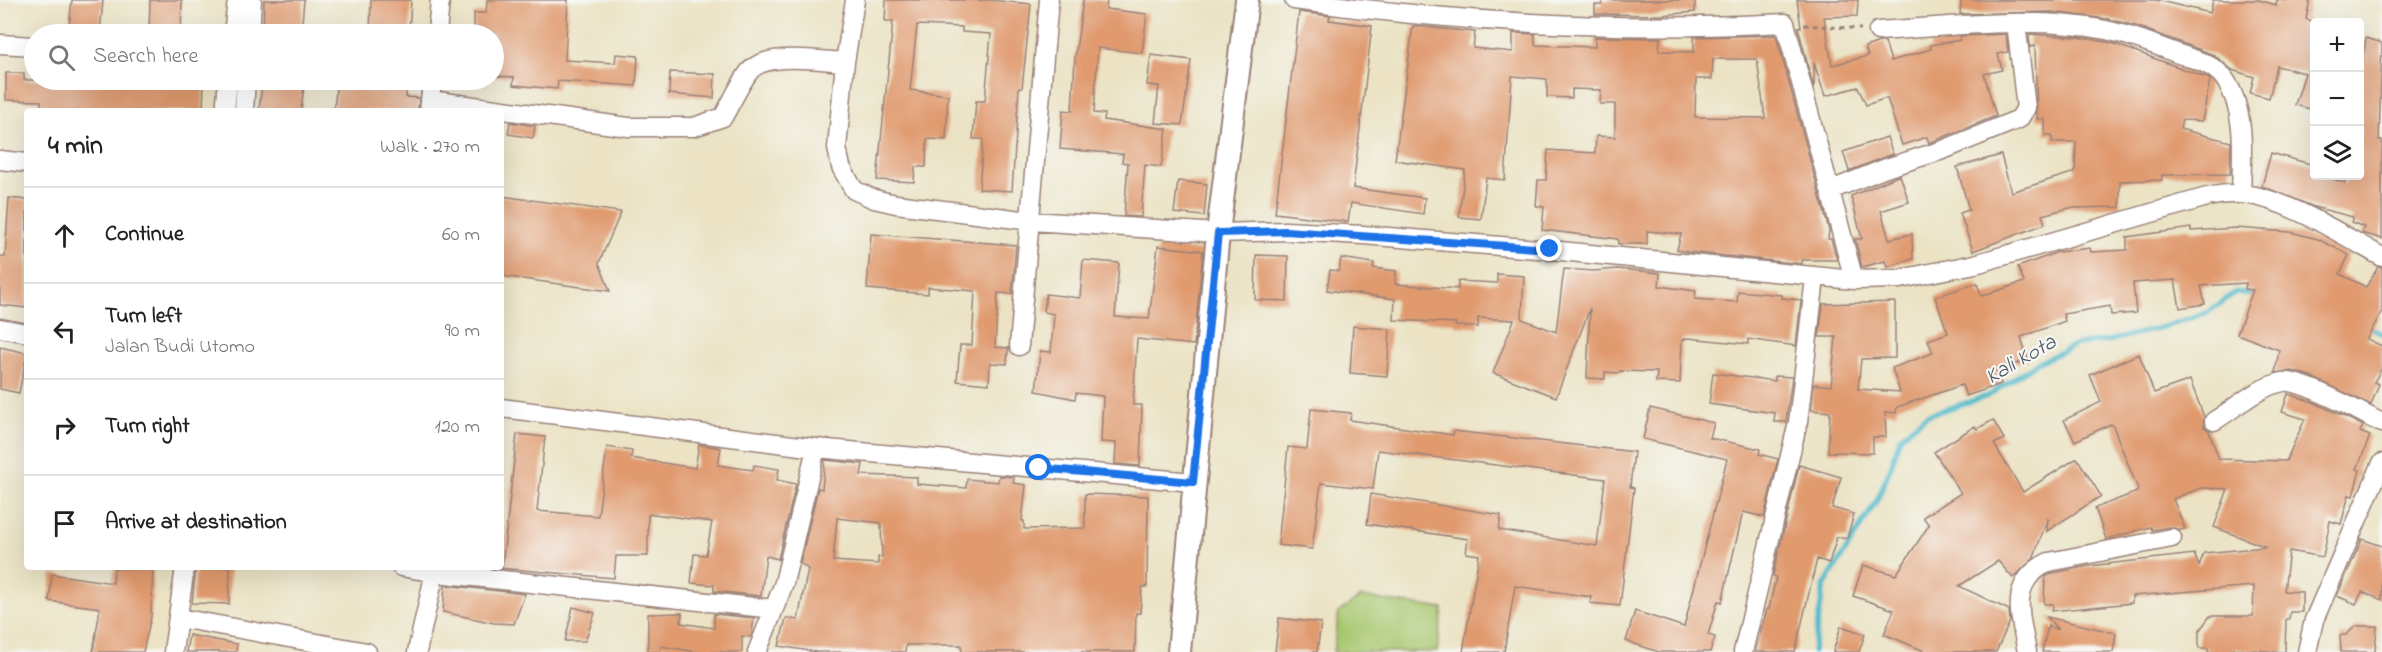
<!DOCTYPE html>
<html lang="en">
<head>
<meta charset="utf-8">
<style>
  :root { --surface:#fff; --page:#f2f2f2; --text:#222; --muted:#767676; --line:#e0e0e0 }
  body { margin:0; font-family:"Indie Flower",sans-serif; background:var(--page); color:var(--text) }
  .controls { position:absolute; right:18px; top:18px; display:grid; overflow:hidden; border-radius:6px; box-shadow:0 6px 24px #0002 }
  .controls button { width:54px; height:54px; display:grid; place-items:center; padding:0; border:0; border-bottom:2px solid var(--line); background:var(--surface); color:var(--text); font:30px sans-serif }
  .stop { position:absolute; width:18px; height:18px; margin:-14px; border:4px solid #1a73e8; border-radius:50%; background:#fff }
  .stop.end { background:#1a73e8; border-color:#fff; box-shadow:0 2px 6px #0008 }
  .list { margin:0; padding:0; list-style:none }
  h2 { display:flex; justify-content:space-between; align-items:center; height:78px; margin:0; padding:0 24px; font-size:26px }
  h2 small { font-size:20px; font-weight:400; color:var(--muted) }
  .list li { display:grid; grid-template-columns:39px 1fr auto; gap:18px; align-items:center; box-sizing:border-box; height:96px; padding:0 24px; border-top:2px solid var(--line) }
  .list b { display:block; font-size:22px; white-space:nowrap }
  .list p { margin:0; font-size:20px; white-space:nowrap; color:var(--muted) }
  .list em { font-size:20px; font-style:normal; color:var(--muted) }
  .icon { flex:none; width:33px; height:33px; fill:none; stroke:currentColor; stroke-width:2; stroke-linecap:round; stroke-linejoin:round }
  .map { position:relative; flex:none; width:2382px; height:652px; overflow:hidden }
  .search { position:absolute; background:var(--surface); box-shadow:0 6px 24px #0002; left:24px; top:24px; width:480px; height:66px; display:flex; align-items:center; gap:15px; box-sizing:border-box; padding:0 21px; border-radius:33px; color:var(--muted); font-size:22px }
  .panel { position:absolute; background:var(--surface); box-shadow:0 6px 24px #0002; left:24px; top:108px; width:480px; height:462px; border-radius:6px }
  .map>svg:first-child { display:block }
</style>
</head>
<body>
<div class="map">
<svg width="2382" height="652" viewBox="0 0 2382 652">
  <rect width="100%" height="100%" fill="#f6f6f2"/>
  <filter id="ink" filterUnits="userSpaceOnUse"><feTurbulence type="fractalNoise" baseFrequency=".0167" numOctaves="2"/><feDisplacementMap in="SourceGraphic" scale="12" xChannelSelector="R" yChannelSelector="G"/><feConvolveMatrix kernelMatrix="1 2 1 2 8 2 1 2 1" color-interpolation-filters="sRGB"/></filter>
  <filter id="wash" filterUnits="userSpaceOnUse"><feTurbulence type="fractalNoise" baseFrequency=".008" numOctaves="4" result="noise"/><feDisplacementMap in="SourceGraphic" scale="24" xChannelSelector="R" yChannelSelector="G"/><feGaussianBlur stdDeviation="1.35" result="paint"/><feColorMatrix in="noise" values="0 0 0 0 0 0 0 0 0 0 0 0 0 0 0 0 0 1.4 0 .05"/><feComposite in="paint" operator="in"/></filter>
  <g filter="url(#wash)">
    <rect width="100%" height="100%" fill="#ebe3c4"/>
    <path fill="#a8c870" stroke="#79744e" stroke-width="1.5" d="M1361,597L1443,609L1437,652H1333L1339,612Z"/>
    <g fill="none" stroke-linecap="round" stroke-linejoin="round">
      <path stroke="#51bbcd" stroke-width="5" d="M2368,325L2382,334
        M1813,652L1824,586L1877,500L1892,464L1900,437L1927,415L1988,396L2035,364L2078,344L2108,341L2163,327L2208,312L2236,292L2257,295"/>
    </g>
    <g id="blocks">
      <path fill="#e09a6e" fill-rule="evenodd" d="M72,0H103L100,34H68Z
        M150,0H182L181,34H149Z
        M264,0H304L301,34H263Z
        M371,0H411L409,34H370Z
        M487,0H568L565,60L615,63L616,54L638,56L636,86L558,81L557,89L513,85L514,77L494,76V34H474V13H486Z
        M886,0H989L1031,4L1022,88H1019L1012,191L979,189L983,139H973L976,101H985L991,34L962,32V27L917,25L910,90L948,95L946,140L927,139L926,167H915L914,182L877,180L893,21H885Z
        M1083,0H1107L1106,9L1147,14L1142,53L1098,48L1094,113L1105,114L1104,120L1167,129L1161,167L1145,165L1141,217L1124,216L1128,163L1122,162L1123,154L1060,149L1063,110L1072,111L1075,58Z
        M1602,0H1695V12L1661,15L1595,14V5H1602Z
        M1797,0H1858L1857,16L1824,17L1832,65L1868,56L1865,47L1879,42H1885L1891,61L1931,49L1930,45L1960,40V36L2006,34L2008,52L1998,54L2002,70L1984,74L1996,116L1929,143L1927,137L1902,145L1887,98L1866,105L1858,87L1825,96L1814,63V89L1798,27H1801Z
        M1961,0H2156L2210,13L2213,0H2259L2276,5L2277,0H2310L2306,19L2314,22V110L2295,105L2305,73L2277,66L2269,98L2250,93L2254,77L2232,70L2214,55L2136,26L2108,19L2051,12L1960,14Z
        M1299,12L1330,16L1329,20L1372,26L1353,188L1425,198L1423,214L1351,203L1348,222L1275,213Z
        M1413,26L1475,32L1473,48L1513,52V33L1535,34V45L1595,47V37L1660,38L1659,51L1694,52V37L1776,35L1829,230L1828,239H1831L1837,260H1802V264L1688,252L1677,250L1681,234L1647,231V244H1618V239L1542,230L1544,207L1536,206L1538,180H1546L1548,150L1595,153L1596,136L1615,137V104H1600L1601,90L1572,89V98L1547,97V79L1512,76L1505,180L1486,178L1481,219L1459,217L1465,170L1395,160ZM1713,59H1757L1765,118L1695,117L1696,79H1712Z
        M2029,34L2077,37L2112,43L2208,78L2210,80L2202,121L2182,120L2180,129L2231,142L2230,174L2162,175V180L2120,181V207L2069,208L2042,215L2045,224L1973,251L1960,213L1969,210L1957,167L2001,155L2011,192L2075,172L2076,142H2052V135H2045V119H2037L2035,46L2030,47Z
        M2366,38L2382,43L2379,140H2382V239L2362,233L2364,227L2351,222L2353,217L2314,207L2262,186L2271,153L2314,165V176H2323L2345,183V176H2360V74Z
        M1151,55L1191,60L1182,125L1155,123L1159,86L1147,85Z
        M670,72L715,74L714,98L669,94Z
        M6,73H24V80H204L203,111H41V101L6,100Z
        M337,80H407L406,97L419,98L418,111H334Z
        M262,82L304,85L301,111H259Z
        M510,122L535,126L533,138L508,134Z
        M1887,137L1893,154L1849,171L1843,152Z
        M1900,175L1909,202L1881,211L1889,239L1912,234L1913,259L1887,267L1885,261L1862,267L1855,239H1862L1851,196Z
        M1178,181L1207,184L1204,216L1174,213Z
        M501,196L621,212L599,263L610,291L501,276Z
        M9,198L27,200V308L0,305V256L5,257Z
        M2191,228V231L2236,228L2290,232L2318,239L2349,255L2340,274L2366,287L2378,267L2382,268V311L2367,339L2382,346V368L2374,382L2379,384L2371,405L2307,375L2292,371L2275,373L2279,350L2237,334L2253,290L2245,289L2246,283L2201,286L2205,304L2180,308L2175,280L2133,283L2136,313L2111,315L2110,306L2063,314L2065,321L2021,337L2028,360L1996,370L2001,384L1966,396L1962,385L1897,407L1896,413L1885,412L1886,437H1873V453L1828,452L1830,412L1811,410L1814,384L1831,386L1836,337H1819L1823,304L1895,302V358L1861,359L1858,389L1900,392L1892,368L1933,353L1928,340L1948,333L1935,297L1977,283L1981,296L2024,282L2018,267L2058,252L2090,248L2091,252L2127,250V237Z
        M871,234L1016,245L1012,294L998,293L995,347L1008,348L1007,364L990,363L989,384L957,381L960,345H972L975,291L928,287V294L867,289Z
        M1158,246L1203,251L1194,345L1137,339L1133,405H1142L1140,466L1115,464L1116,443L1101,442L1103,396L1076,393L1075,399L1036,391L1040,351L1051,352L1054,314L1044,312L1046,294L1080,298L1083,260L1119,263L1115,317L1149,319Z
        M1256,255L1288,256L1287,301L1255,300Z
        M1341,258L1374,263L1373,268L1396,271L1395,284L1458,289V281L1497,283V274L1524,276L1522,319L1556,332L1564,269L1594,271L1617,269L1660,273L1659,286L1696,291L1695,299L1737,302L1738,291L1782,295V298L1801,300L1796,346L1748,339V344L1688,338L1682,340L1680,383L1656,382L1657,372L1620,371V373L1605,372V379L1587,378L1590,308L1556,397L1493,373L1514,320L1478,318V327L1455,326L1456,323L1394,320L1395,299L1327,290L1330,270L1339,271Z
        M1353,326L1390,329L1387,376L1350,373Z
        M0,347L27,353L19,393L0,389Z
        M2139,354L2154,393L2190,380L2204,417V427L2209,431L2219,459L2286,461L2305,419L2282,412L2288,394L2313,402L2356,422L2363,426L2360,432L2370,436L2357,469L2360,470L2353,496L2349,495L2341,524L2330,521L2323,557L2289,551L2284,591L2302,592V612H2290L2289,619H2286L2285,652L2233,649V652H2208V648H2199V631L2210,616H2253L2254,586L2132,596V603L2052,611L2053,604H2044L2045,577L2053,573L2089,566L2194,554L2199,566L2204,553L2266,547L2214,527L2228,489L2201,488L2173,499L2185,529L2180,530L2170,527L2152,530L2151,527L2106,539L2095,508L2137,492L2138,489L2113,426L2111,424L2075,441L2064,420L2101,402L2090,375Z
        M1713,373L1775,381V376L1792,377L1786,422H1774L1775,413L1709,404Z
        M1650,408L1714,423L1710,438L1760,449L1759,454L1778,459L1764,517L1743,512L1722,602L1718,601L1708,635L1715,637L1710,652H1659L1626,641L1635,611L1684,627L1727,459L1643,439Z
        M1311,409L1351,413L1350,420L1453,435L1454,431L1634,452L1630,487L1634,488L1620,606L1590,603L1591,597L1515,586L1504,652H1463L1479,555L1466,553L1468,539L1367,524L1371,494L1501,515L1499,530L1597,546L1605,479L1378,450L1373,489L1321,483L1312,549L1278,545L1288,447L1307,449Z
        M1993,420L2004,439L1994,444L2023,492L2077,458L2101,496L2047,531L2048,518L2033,559L2013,578L1998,561L1959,586L2009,610L2010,621L1996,652H1927L1884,634L1894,610L1853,596L1863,565L1896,575L1929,525L1923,517L1961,493L1934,452L1975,426L1977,429Z
        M517,434L545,437L537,511L598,516L607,447L632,451L631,458L695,468L699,444L703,445L721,448L718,465L753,470L754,465L779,469L777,480L796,484L778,559L766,556L761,596L714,591V585L691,583L694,554L706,555L712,522L654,514L648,515V556H616L614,578L486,567H502Z
        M825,460L863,464L861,475L917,477V484L966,488L967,479L998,482L999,476L1014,477L1013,483L1026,485L1022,521H1024V529L1085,528V494L1148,496L1147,587H1142L1140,613H1136L1135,652H962L961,645H906L905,652H816L779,646L786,618L798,620L808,569L800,563L818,488L822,489ZM837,518L881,523L882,557H878V564L833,561Z
        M1799,465L1841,477L1832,508L1854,514L1847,539L1837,537L1829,563L1817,559L1795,652H1755L1767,609H1769L1776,577L1773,576Z
        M2362,539L2382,546V600L2362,592L2356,604L2337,596Z
        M196,567H230L229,604L192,603Z
        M114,568L153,569L151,617L143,652H93L100,608L49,601L52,574L113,583Z
        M445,585L525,594L514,624L494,623L443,612Z
        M573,607L595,613L585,641H565Z
        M682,613L681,623L714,628V614L754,618L752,633L751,637L742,636V652H697L661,646L660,652H648V614Z
        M2047,617L2116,633L2113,652H2042L2048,626L2058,630Z
        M1279,618L1321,623L1317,652H1275Z
        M1841,626L1865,634L1859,652H1833Z
        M2356,626H2377L2375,652H2341L2340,635H2346Z
        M189,635L237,644L236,652H186Z"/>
    </g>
  </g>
  <g filter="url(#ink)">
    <use href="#blocks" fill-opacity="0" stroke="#9a8178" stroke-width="1.5"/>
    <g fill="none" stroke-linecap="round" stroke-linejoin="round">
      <g stroke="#9a8178" stroke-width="21">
        <path id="minor" d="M855,0L845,62L837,148L841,167L854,190L874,199L896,204L1031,221L1218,233L1286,231L1363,235L1550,250L1854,280L1900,279L1975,264L2207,197C2218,195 2229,193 2239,194C2281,195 2346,237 2382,257
          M1294,0C1458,23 1620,32 1785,23L1854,280
          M1878,31C1953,26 2032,16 2106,30C2130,35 2153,44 2176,53C2192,59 2213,63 2224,78C2247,110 2242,156 2241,193
          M233,34L237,0
          M250,34L252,0
          M437,34L440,0
          M0,44L34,46
          M430,100L628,127H694L723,117C732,102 739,85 749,72C765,51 821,61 845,62
          M225,111L228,80
          M244,111L246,80
          M429,111L432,80
          M0,160L27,163
          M1831,190L1886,168L1943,150L2019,119L2026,108L2016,23
          M0,328L27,333
          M1019,346L1049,0
          M501,408L816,448L1193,482
          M2214,421C2234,409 2259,386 2283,382C2301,379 2364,414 2382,423
          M401,567L436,573L774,609L784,583L816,448
          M179,618L367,652
          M173,652L185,567
          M417,652L436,567
          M757,652L774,609
          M1743,652L1798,422L1815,278
          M2027,652C2020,614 2008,581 2049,562L2172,538
          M2307,652L2314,620L2382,463"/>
      </g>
      <g stroke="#9a8178" stroke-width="26">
        <path id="tertiary" d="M1179,652L1218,233L1247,0"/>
      </g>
      <path stroke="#9a8178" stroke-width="3" stroke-dasharray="4.5 4.5" stroke-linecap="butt" d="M1804,25L1861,29"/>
      <use href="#minor" stroke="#fff" stroke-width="18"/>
      <use href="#tertiary" stroke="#fff" stroke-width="22"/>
    </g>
  </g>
  <g fill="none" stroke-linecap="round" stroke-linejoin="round" filter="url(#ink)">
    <path stroke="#1a73e8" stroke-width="8" d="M1039,468L1193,482L1218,233L1286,231L1550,249"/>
  </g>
  <g text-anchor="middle" stroke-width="4.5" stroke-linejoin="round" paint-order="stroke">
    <g font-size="22" font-style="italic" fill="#4c5664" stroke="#f6f6f2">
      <text transform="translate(2020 358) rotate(-30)" y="8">Kali Kota</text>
    </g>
  </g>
</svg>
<div class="controls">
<button>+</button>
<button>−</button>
<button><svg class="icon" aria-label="layers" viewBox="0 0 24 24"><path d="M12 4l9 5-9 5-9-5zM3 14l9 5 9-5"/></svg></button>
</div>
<div class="stop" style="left:1039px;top:468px"></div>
<div class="stop end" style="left:1550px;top:249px"></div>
<div class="search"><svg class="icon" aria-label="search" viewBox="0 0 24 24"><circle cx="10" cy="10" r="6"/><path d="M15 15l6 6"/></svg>Search here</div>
<section class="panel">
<h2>4 min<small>Walk · 270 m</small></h2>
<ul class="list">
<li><svg class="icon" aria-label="ahead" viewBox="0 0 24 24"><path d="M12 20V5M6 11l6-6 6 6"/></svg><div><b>Continue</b></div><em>60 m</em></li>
<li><svg class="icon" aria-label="left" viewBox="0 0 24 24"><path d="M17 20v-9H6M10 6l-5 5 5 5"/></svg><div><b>Turn left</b><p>Jalan Budi Utomo</p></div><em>90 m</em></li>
<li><svg class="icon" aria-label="right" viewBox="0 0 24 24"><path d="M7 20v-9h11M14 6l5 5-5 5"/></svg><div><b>Turn right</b></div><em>120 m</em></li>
<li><svg class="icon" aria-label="arrive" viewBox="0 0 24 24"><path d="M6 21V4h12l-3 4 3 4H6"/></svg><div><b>Arrive at destination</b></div></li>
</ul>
</section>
</div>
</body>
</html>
